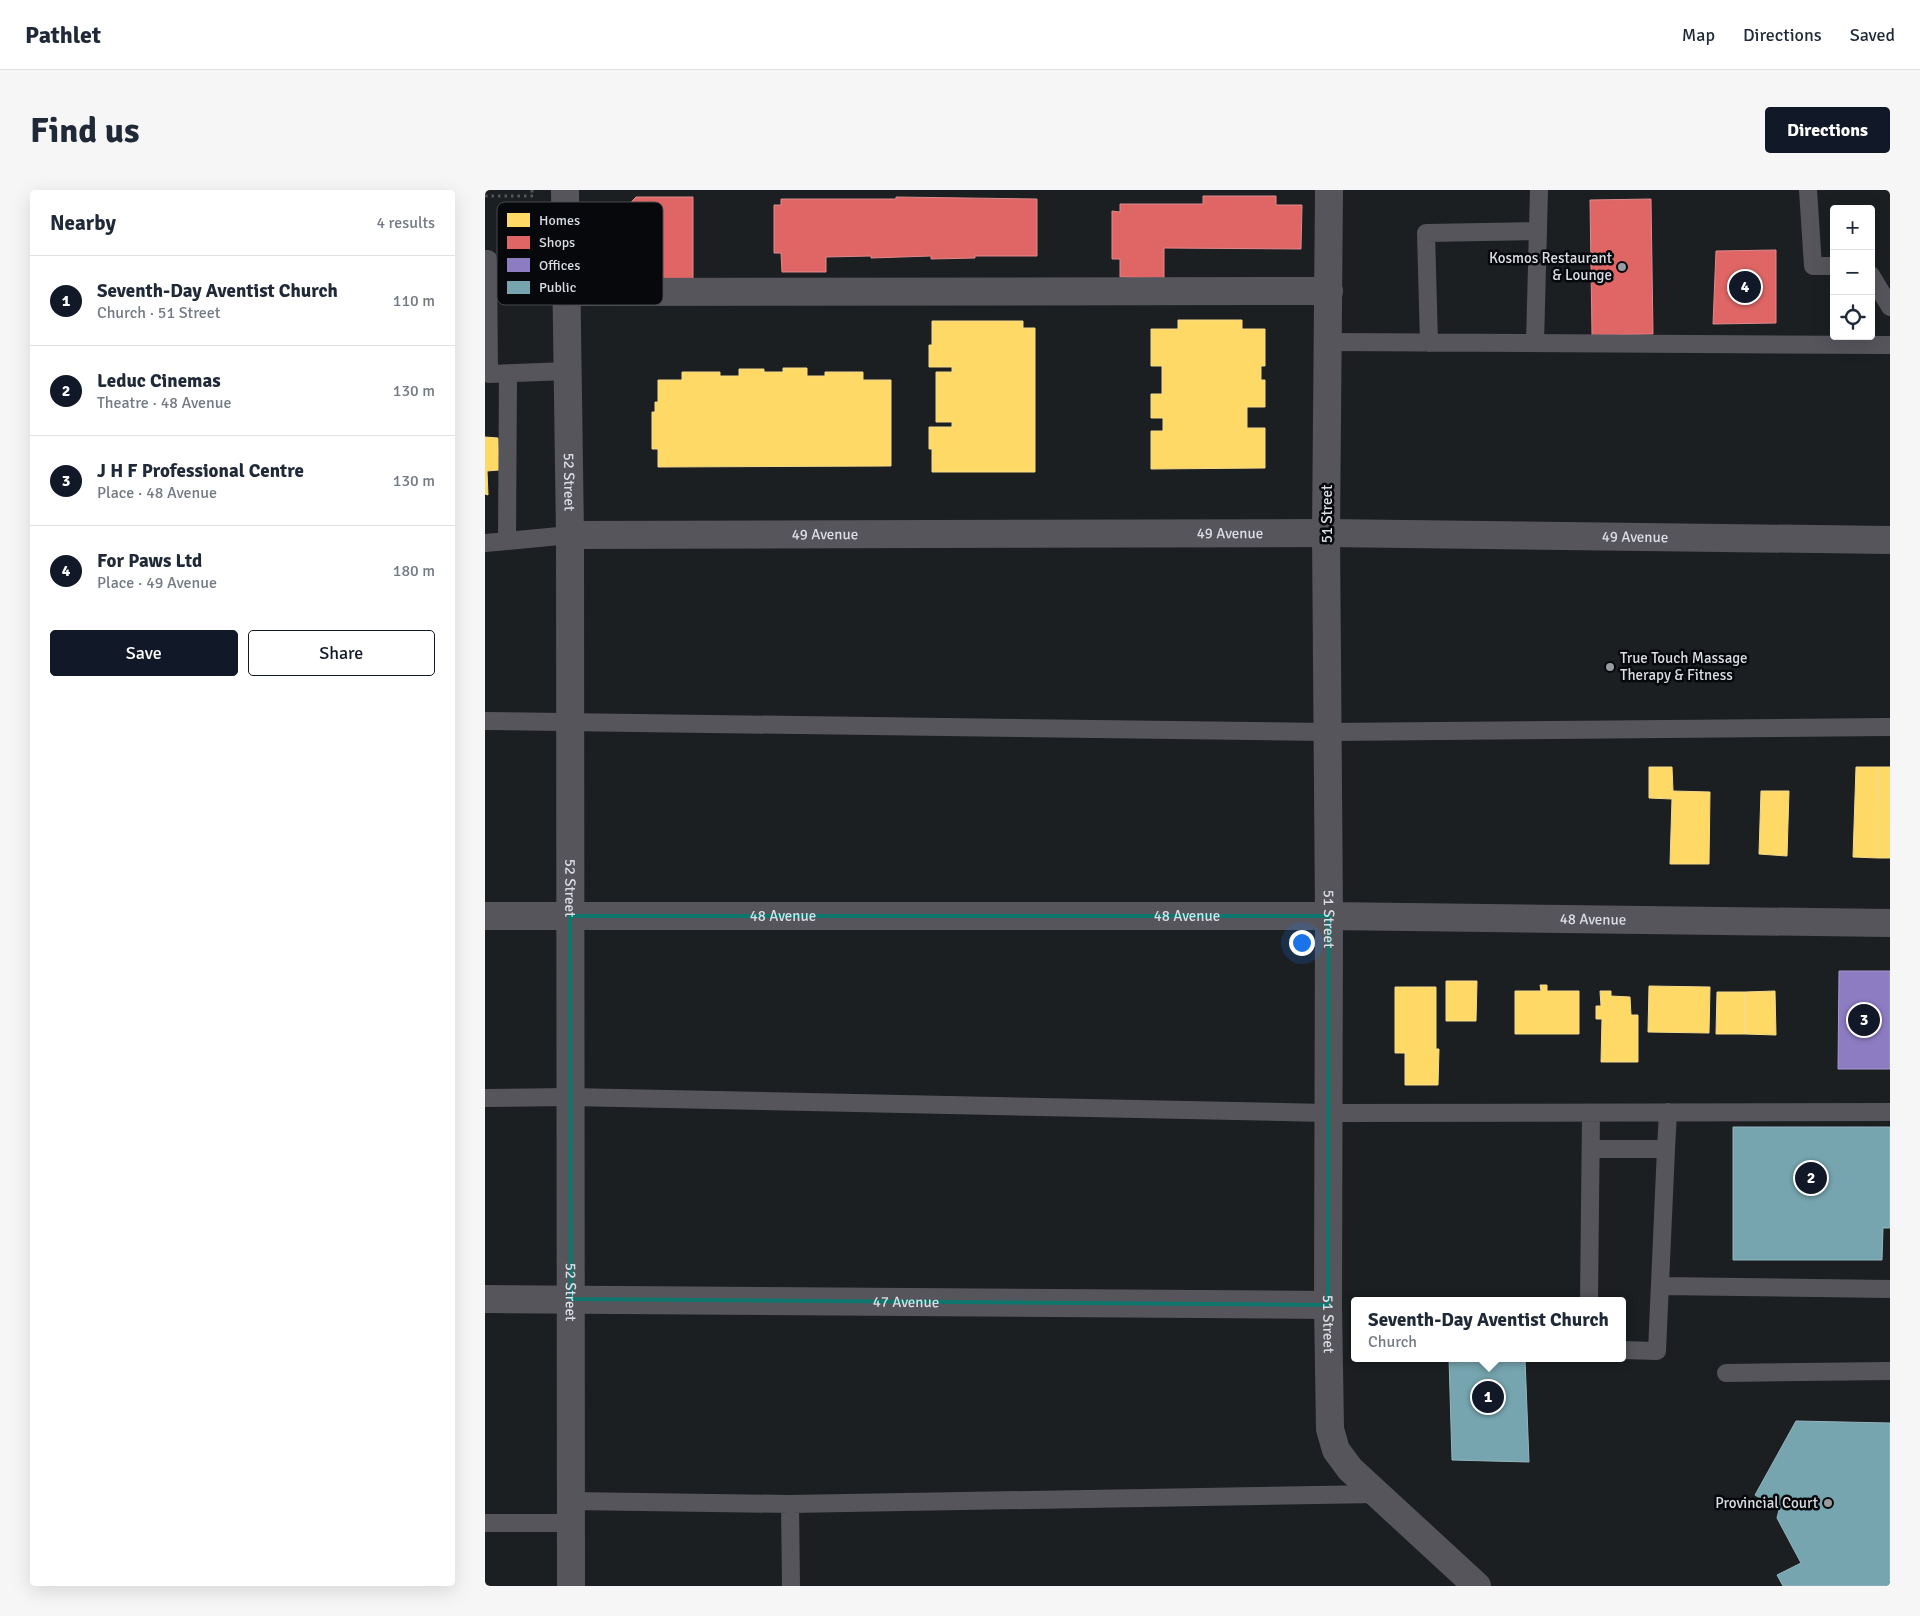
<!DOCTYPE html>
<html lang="en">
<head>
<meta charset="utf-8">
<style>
  :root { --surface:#fff; --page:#f6f6f7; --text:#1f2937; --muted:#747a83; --line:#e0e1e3; --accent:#111827 }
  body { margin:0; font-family:Signika,sans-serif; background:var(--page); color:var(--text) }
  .controls { position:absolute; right:15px; top:15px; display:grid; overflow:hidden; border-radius:5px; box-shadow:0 5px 20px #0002 }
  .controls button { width:45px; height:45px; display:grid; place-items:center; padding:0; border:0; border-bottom:1px solid var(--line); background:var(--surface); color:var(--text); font:25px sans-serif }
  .you { position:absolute; left:816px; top:752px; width:18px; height:18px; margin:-12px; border:4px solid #fff; border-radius:50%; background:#1a73e8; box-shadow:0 0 0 8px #1a73e833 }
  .badge { display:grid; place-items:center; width:32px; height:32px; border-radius:50%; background:var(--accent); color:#fff; font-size:16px; font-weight:700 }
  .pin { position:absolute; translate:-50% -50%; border:2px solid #fff; box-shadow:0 1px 5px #0006 }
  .popup { position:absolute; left:866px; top:1107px; width:275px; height:65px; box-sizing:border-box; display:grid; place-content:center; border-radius:5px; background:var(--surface); filter:drop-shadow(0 1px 4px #0005); font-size:16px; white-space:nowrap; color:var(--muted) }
  .popup b { font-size:19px; color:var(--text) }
  .popup::after { content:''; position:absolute; left:50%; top:100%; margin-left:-10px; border:10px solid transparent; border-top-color:var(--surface) }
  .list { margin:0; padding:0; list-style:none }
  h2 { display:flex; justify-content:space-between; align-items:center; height:65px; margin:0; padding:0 20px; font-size:21px }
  h2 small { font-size:16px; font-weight:400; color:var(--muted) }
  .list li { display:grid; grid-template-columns:32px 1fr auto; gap:15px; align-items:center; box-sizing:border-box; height:90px; padding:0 20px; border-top:1px solid var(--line) }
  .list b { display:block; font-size:19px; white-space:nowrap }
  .list p { margin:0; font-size:16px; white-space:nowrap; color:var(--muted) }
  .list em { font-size:16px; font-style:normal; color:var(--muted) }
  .actions { display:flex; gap:10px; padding:15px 20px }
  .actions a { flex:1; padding:11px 0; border:1px solid var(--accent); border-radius:5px; text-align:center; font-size:18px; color:var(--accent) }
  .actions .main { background:var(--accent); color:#fff }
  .icon { flex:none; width:28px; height:28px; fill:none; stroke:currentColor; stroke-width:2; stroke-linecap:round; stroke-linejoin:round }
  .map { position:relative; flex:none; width:1405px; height:1396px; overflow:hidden; border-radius:5px }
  header { display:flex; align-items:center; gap:30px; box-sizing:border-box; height:70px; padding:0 25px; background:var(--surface); border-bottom:1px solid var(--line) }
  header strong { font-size:24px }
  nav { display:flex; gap:28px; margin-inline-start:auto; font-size:18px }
  .intro { display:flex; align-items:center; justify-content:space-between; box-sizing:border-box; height:120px; padding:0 30px }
  h1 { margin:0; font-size:35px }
  .button { padding:12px 22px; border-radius:5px; background:var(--accent); color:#fff; font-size:18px; font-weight:700 }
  main { display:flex; gap:30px; padding:0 30px }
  aside { flex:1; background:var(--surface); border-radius:5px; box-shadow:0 5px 20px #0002 }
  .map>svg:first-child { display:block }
</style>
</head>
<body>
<header>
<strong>Pathlet</strong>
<nav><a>Map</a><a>Directions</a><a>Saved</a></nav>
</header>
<div class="intro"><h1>Find us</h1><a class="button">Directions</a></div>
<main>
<aside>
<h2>Nearby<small>4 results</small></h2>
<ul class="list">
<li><span class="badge">1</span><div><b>Seventh-Day Aventist Church</b><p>Church · 51 Street</p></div><em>110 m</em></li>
<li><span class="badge">2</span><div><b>Leduc Cinemas</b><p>Theatre · 48 Avenue</p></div><em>130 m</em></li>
<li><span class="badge">3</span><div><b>J H F Professional Centre</b><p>Place · 48 Avenue</p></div><em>130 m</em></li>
<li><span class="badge">4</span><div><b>For Paws Ltd</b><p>Place · 49 Avenue</p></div><em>180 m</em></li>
</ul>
<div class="actions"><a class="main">Save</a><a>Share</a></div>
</aside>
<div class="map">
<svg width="1405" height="1396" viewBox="0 0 1405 1396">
  <rect width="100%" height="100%" fill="#1c1f22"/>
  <path fill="#ffd966" stroke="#f4da8c" d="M693,130H757V139H780V176H776V190H780V217H762V238H780V278L666,279V241H678V228H666V204H677V176H666V139H693Z
    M447,131H538V138H550V282H447V259H444V237H467V232H451V182H467V177H444V155H447Z
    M298,178H322V186H340V182H378V190H406V276L173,277V259H167V222H170V212H173V190H197V182H235V186H254V179H279V182H298Z
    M0,247L13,248L14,280L2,281L3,305L0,304Z
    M1164,577H1187L1188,601L1225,602L1224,674H1185L1187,609L1164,608Z
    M1371,577H1394L1393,668L1368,667Z
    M1394,577H1405V668H1393Z
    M1276,601H1304L1302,666L1274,664Z
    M961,791H992L991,831H961Z
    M1055,795H1062V801H1094V844H1030V801H1056Z
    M1164,796L1225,797L1224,843L1163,842Z
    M910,797H951V859H954L953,895H920V863H910Z
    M1115,801H1126V806L1145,807L1146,825H1153V872H1116L1117,829H1111V816H1116Z
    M1290,801L1291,845L1260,844V802Z
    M1232,802H1260V844H1231Z"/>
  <path fill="#e06666" stroke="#de8a8c" d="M718,6H791V15H817L816,59L679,58V88L635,87V69H627V21L635,22V14H718Z
    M151,7H208V99H126L125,34Z
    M411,7L552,9V66H490V68L446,69V66L386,68V66L341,67V82H297L296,63H289V15H296V9H411Z
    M1166,9L1168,144L1107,145L1105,10Z
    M1291,60V133L1228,134L1231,61Z"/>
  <path fill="#8e7cc3" stroke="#a599cd" d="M1354,781H1405V879H1353Z"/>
  <path fill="#76a5af" stroke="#94b6bf" d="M1248,937H1405V1038H1398L1397,1070H1248Z
    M964,1168H1040L1044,1272L967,1270Z
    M1311,1231L1405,1233V1396H1298L1292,1385L1316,1373L1292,1328L1294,1320L1270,1305Z"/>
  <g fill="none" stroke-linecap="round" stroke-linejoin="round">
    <path stroke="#54565a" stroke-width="3" stroke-dasharray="2.5 4" stroke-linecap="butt" d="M47,0V6
      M0,6H52"/>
    <path stroke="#56555c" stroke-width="18" d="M1323,0L1328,76H1349
      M0,69H3L4,184L83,181
      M1386,85L1405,117
      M844,152L1405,155
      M944,153L941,43L1053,41
      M1050,153L1054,0
      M23,184L22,351L85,345
      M0,353L22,351
      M0,531L842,542L1405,537
      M0,908L85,907L842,923L1405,922
      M1106,959H1181L1172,1161L1137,1160
      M1181,959L1183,922
      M1176,1096L1405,1099
      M1104,1111L1106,923
      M1241,1183L1405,1181
      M86,1311L305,1314L892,1304
      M305,1314L306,1396
      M0,1333H86"/>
    <g stroke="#56555c" stroke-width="28">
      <path id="s1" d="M80,0L85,345L86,1396"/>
      <path id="s2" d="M844,0L841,343L844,726L843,1115L845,1239L851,1260L865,1279L992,1396"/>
      <path d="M82,102L844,101"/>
      <path id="s3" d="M85,345L841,343L1405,350"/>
      <path id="s4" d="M0,726H844L1405,733"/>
      <path id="s5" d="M0,1109L843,1115"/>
    </g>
  </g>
  <path fill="none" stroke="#0f766e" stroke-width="4" stroke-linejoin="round" d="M85,726H844L843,1115L86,1109Z"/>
  <g fill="#989ba0" stroke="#06080b" stroke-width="2">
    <circle cx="1137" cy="77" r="5"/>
    <circle cx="1125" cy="477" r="5"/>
    <circle cx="1343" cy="1313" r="5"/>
  </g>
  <g text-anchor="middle" stroke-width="5" stroke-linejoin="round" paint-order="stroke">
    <g font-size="15" fill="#dadee4" stroke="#06080b" text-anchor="end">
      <text x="1127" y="73">Kosmos Restaurant<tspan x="1127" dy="17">&amp; Lounge</tspan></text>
      <text x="1135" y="473" text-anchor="start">True Touch Massage<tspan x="1135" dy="17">Therapy &amp; Fitness</tspan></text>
      <text x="1333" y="1318">Provincial Court</text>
    </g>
    <g font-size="15" fill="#dadee4" stroke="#06080b">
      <text dy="5" stroke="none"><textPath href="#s1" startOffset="292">52 Street</textPath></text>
      <text transform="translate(842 324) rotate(-90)" y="5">51 Street</text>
      <text dy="5" stroke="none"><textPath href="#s3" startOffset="660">49 Avenue</textPath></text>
      <text dy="5" stroke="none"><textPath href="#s3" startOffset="255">49 Avenue</textPath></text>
      <text dy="5" stroke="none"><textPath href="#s3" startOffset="1065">49 Avenue</textPath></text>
      <text dy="5" stroke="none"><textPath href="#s1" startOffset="698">52 Street</textPath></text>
      <text dy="5" stroke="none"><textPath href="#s4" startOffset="298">48 Avenue</textPath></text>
      <text dy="5" stroke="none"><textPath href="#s4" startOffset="702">48 Avenue</textPath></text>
      <text dy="5" stroke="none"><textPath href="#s2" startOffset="729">51 Street</textPath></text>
      <text dy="5" stroke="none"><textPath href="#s4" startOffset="1108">48 Avenue</textPath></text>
      <text dy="5" stroke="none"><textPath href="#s1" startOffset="1102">52 Street</textPath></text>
      <text dy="5" stroke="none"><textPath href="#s5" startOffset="421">47 Avenue</textPath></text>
      <text dy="5" stroke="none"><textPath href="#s2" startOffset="1134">51 Street</textPath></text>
    </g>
  </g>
  <rect x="12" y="12" width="166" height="103" rx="8" fill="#06080b" stroke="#46484c" stroke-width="1"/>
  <rect x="22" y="23" width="23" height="14" fill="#ffd966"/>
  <rect x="22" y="46" width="23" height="13" fill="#e06666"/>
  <rect x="22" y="68" width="23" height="14" fill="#8e7cc3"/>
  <rect x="22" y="91" width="23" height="13" fill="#76a5af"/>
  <g font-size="14" fill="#dadee4">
    <text x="54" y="35">Homes</text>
    <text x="54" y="57">Shops</text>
    <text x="54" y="80">Offices</text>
    <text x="54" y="102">Public</text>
  </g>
</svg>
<div class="controls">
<button>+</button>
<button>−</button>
<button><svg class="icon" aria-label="locate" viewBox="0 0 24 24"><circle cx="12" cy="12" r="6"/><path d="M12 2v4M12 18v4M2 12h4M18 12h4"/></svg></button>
</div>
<div class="you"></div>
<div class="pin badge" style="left:1003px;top:1207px">1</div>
<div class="popup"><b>Seventh-Day Aventist Church</b>Church</div>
<div class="pin badge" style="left:1326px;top:988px">2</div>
<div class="pin badge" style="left:1379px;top:830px">3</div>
<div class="pin badge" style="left:1260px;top:97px">4</div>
</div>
</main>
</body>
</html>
